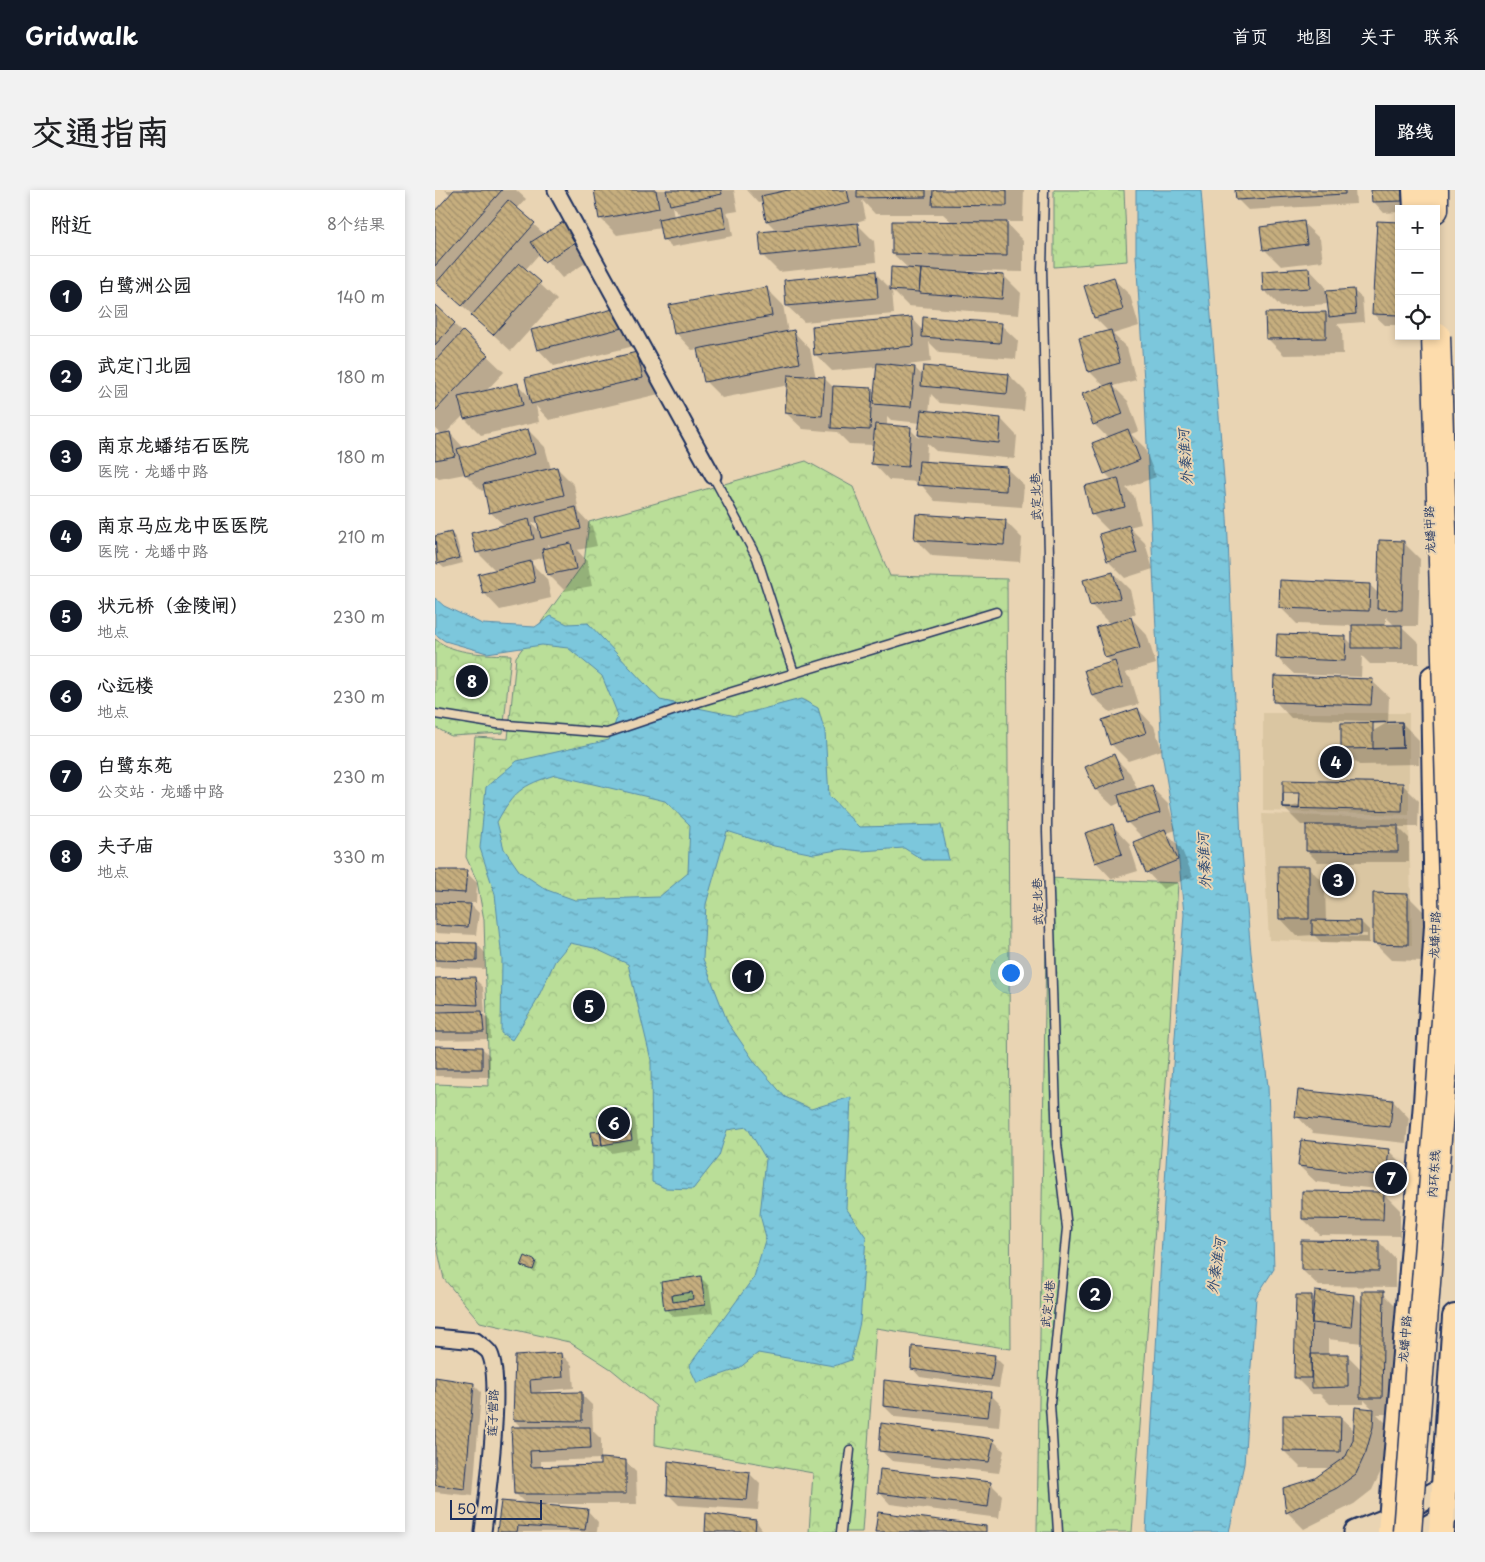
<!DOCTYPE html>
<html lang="zh">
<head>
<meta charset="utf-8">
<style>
  :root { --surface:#fff; --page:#f2f2f2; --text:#202124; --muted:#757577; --line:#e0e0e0; --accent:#111827 }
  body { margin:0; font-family:"Playpen Sans","LXGW WenKai TC",sans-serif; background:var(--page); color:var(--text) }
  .controls { position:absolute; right:15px; top:15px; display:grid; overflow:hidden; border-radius:0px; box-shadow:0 2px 8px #0003 }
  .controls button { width:45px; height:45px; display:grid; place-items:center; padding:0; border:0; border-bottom:1px solid var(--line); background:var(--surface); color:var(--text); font:25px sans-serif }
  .scale { position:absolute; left:15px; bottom:12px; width:92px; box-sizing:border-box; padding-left:5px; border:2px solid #1b2f5e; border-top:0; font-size:14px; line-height:18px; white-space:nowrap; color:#1b2f5e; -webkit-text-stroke:4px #e9d4b3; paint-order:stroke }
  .you { position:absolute; left:575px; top:782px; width:18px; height:18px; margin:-12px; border:4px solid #fff; border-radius:50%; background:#1a73e8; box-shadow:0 0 0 8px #1a73e833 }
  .badge { display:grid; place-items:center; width:32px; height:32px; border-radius:50%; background:var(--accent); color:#fff; font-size:16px; font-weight:700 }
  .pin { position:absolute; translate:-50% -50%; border:2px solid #fff; box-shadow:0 1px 5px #0006 }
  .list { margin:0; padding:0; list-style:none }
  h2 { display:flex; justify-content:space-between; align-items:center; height:65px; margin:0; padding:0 20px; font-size:21px }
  h2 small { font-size:16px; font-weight:400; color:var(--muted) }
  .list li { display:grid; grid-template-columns:32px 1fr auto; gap:15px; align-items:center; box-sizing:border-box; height:80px; padding:0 20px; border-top:1px solid var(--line) }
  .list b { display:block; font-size:19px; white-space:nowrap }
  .list p { margin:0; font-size:16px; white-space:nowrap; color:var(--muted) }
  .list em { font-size:16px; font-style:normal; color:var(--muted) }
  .icon { flex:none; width:28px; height:28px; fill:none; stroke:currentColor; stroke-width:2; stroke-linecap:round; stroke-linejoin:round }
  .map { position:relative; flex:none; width:1020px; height:1342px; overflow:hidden; border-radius:0px }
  header { display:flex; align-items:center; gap:30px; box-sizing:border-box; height:70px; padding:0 25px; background:var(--accent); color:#fff }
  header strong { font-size:24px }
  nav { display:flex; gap:28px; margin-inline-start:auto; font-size:18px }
  .intro { display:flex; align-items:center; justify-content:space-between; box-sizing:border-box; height:120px; padding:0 30px }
  h1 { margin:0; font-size:35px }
  .button { padding:12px 22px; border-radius:0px; background:var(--accent); color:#fff; font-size:18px; font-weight:700 }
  main { display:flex; gap:30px; padding:0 30px }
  aside { flex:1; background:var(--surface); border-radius:0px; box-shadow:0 2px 8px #0003 }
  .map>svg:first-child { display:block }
</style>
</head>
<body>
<header>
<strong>Gridwalk</strong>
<nav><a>首页</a><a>地图</a><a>关于</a><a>联系</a></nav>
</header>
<div class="intro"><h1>交通指南</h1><a class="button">路线</a></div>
<main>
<aside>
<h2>附近<small>8个结果</small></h2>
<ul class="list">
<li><span class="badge">1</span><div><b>白鹭洲公园</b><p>公园</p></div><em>140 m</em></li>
<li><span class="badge">2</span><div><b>武定门北园</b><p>公园</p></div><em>180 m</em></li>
<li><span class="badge">3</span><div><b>南京龙蟠结石医院</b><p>医院 · 龙蟠中路</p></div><em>180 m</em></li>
<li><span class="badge">4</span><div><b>南京马应龙中医医院</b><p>医院 · 龙蟠中路</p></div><em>210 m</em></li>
<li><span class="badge">5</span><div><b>状元桥（金陵闸）</b><p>地点</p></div><em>230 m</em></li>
<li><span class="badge">6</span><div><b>心远楼</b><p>地点</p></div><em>230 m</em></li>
<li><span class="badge">7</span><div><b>白鹭东苑</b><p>公交站 · 龙蟠中路</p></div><em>230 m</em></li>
<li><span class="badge">8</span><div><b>夫子庙</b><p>地点</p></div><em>330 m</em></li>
</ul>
</aside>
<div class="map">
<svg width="1020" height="1342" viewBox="0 0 1020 1342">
  <defs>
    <pattern id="park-crowns" width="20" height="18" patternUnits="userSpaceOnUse" patternTransform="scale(1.25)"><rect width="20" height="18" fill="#bade98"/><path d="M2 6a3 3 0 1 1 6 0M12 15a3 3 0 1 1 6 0" fill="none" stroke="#9fbf85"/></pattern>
    <pattern id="water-ripples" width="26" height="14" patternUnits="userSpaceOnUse" patternTransform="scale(1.25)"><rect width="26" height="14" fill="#7cc7dc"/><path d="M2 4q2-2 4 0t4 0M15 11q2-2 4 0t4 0" fill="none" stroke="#65a2b6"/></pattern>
    <pattern id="building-back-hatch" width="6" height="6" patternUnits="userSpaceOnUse" patternTransform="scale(1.25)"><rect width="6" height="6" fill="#c6ae7e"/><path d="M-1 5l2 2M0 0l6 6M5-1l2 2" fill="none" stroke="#a08e6a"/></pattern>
  </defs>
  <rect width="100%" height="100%" fill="#e9d4b3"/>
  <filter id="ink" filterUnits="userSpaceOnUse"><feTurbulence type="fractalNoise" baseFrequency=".02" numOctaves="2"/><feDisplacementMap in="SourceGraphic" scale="10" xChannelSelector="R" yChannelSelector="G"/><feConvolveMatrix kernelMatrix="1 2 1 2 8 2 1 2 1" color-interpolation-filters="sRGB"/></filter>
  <g filter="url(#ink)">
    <path fill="#dac6a2" d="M828,523H974V625L828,621Z
      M827,624L974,629L977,755L834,750Z"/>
    <path fill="url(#park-crowns)" stroke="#6a867b" d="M619,0H689L692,71L619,77Z
      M371,271L418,297L455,386L572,389L576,1159L441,1138L427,1342H374L378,1283L220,1255L221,1216L176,1179L134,1152L45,1132L9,1089L0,1047V894L54,896L49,730L42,691L31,667L40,547L73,549L81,467L149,373L154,332Z
      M0,449C20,465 52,464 76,465L68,543L16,546L0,537Z
      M612,688L743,693L733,866L697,1342H602Z"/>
    <path fill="url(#water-ripples)" stroke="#558aaa" fill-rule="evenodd" d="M701,0H766L792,327L806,650L816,763L833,896L839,1079L821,1107L809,1274L794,1342H711L732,957L749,724L742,651L727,563L709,191L701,66Z
      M0,408L9,416L47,434L100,437L116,426L132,434L153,433L225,510L301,526L366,509L383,518L390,542L394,606L424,637L506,635L514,670H488L469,658L426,661L408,659L379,664L339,656L292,641L271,714L268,769L293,833L321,874L350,907L376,919L416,907L411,1018L431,1047L425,1132L416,1170L399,1176L323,1163L303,1179L262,1193L254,1176L319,1087L331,1047L325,1025L331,969L312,937L292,940L284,966L258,999L230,998L217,992L216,870L193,774L159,758L135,753L120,771L100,814L77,850L66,843L67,769L60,704L45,658L51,597L82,571L174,550L183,525L167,486L133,458L107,455L52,463L10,451L0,444ZM120,585L230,611L255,635L253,683L224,707L140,710L112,700L85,682L69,659L62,632C78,602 87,595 120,585Z"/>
    <path fill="#0003" fill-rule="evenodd" d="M10,0H81L91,9L82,19L110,45L131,31L160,67L127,88L105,63L90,80L122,110L76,161L0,90V16L3,20L16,5Z
      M161,0H299L303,21L291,23L295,27L298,46L236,57L228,49L226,38L182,45L165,28ZM237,16L247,26L239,27Z
      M312,0H420L424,4V0H589L588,32H570L588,51V82L533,81V83L569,86L586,103L584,125L473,116L457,100L459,124L369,132L352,116L440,83L456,99L474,79L458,64L518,33L508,24H440L427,10L431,29L412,35L422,34L439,51L441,72L344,82L327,65L343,42L332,31L328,12L324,13Z
      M801,0H920L921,14L813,20L802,9Z
      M937,0H977L978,19H964V22L949,23L938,11Z
      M868,33L885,49L888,71L846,76L829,59Z
      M964,34V135H950L938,124Z
      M874,79L890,96L891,103L918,100L927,108L929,132L902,134L907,140L908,164L849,165L832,148L890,123L895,127L894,114L846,117L829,100Z
      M678,89L695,105L704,136L678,144L692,158L701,190L678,196L693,211L704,241L696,244L709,257L721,287L691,298L699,306L706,334L694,337L710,353L718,379L690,388L673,371L666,345L675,342L657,324L678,291L670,283L673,248L659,234L670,197L654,181L674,142L660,128L651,97Z
      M331,98L348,115L353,143L359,142L375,159L381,188L390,189L398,197L436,199L440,203L443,177L397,181L380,164L477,128L488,140L566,135L583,151L581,169L505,163L494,152L496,172L465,176L480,178L489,187L574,185L591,202L589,221L505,213L496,204L494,222L566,229L582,246L580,269L501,261L492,253L491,273L572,279L589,295L587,317L500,311L484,292L454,290L438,273L439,255L414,254L402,242L368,239L351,223L354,195L287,208L270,191L264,159L257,160L241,143ZM452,226L456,230L486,233L484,248L475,239L452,237Z
      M0,116L69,182L50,202L82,194L96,208L202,164L218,181L224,204L114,230L101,216L104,232L46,245L30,229L29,225L10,244L15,243L29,258L93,240L110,257L116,279L122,278L139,295L144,322L157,336L162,356L142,360L152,371L157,396L130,401L114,385L110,367L94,371L112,389L116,408L65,420L49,403L61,381L42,362L70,336L55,322L50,300L47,301L30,284L4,289L0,286V247L8,245L0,238ZM103,332L106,343L97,333ZM112,353L117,358L113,359Z
      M181,120L203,155L119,176L103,159Z
      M570,331L587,348L585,372L497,366L480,349Z
      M16,343L21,348L28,373L9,378L3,373L0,363V348Z
      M968,352L985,369L983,436H966L984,453V474H935L927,466L926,487L859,484L842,468L910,447L918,455V436L862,434L845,417L935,395L944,404ZM951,427L961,437H951Z
      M678,383L695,400L701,424L694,426L712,445L721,474L690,483L696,489L704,514L675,522L658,506L677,473L671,467L675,434L656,415Z
      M937,491L954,507L953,534L967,533L984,550V574L924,575L908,559L950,534V532L856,528L840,511Z
      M703,519L719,536L727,560L693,571L676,554Z
      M678,566L695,583L703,601L716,597L733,614L741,640L732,643L746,658L758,686L728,699L712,682L709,649L692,632L687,612L678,616L661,600L652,578Z
      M967,594L984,611L983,637H963L974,648V672H883L872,661V635H866L849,618Z
      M678,636L694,653L703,681L677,689L661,672Z
      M873,677L890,694L891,732H926L934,740V753L886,752L879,745L862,746L846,729ZM891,743L932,744V747L891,746Z
      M0,681L31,682L42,693L41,713H34L44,723L41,745L0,743Z
      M972,705L989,722V771L956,770L939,753Z
      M0,754H42L50,763V779L0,777Z
      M40,789L48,797L50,823L46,822L55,831L56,849L0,850V824L14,823V821H0V790Z
      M0,857L47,858L55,866V887L0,886Z
      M958,911L974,928L971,953L878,943L862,926Z
      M192,921L200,929L204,958L177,963L169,955V957L162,958L159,956L165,942L167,944Z
      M953,960L970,977L967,1002L881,992L864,976Z
      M948,1003L965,1020V1046L885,1045L868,1029Z
      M944,1052L960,1069V1097L884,1096L867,1080Z
      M101,1072L103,1074L100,1082L88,1076Z
      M266,1088L274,1096L278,1123L239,1127L230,1119L228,1093Z
      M948,1103L965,1120L964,1224H942L955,1237L954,1254L947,1279L937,1300L919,1314L869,1339L853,1323L849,1299L881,1289L897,1278H866L849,1261L905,1227L920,1241L921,1218L940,1221L929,1210V1214H895L885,1204H877L860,1187L877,1106L881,1110L919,1106L928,1115ZM893,1149L927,1153V1180L912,1165H893Z
      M126,1164L137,1175L139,1198L106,1201V1204H146L157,1215L158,1241L166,1249V1269L190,1271L201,1282L202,1314H110V1316L152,1320L163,1332L162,1342H63L91,1314L80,1303L88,1239L79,1230L81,1167ZM166,1269L167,1276L106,1278V1271Z
      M559,1166L568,1175L564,1198L485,1187L477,1178Z
      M0,1188L38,1194L46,1202L38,1306L0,1302Z
      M555,1204L566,1215L564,1237L460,1227L449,1216Z
      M558,1250L569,1261L564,1283L457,1271L445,1260Z
      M314,1283L325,1294L323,1320L244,1315L233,1304Z
      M555,1293L567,1305L564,1328L455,1314L444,1302Z
      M321,1331L329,1342H271Z"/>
    <path fill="url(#building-back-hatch)" stroke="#1b2f5e" fill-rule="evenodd" d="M19,0H67L0,76V21Z
      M159,0H221L224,18L164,29Z
      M231,0H286L287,4L235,15Z
      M353,0H412L415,13L331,31L326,6Z
      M422,0H491V7L422,8Z
      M498,0H572V16L497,15Z
      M800,0H910V4L801,10Z
      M936,0H967V11L937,12Z
      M73,10L100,33L27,116L1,93Z
      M287,17L291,38L227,50L223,29Z
      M131,30L144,50L109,72L96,52Z
      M457,31L572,32V66L457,64Z
      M869,31L872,54L828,60L825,37Z
      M942,31L964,32V125L937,124Z
      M423,33L425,56L326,66L324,42Z
      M84,73L106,92L58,145L36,126Z
      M456,77L486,79L484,102L455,100Z
      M874,78L875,98L828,101L827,81Z
      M486,79L569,85L567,109L484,103Z
      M441,81L443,108L351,116L349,90Z
      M679,87L688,120L659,128L649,96Z
      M332,97L337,126L239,144L234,115Z
      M919,99L921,124L894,127L891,101Z
      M0,114L20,133L0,155Z
      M182,118L187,138L102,160L96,140Z
      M891,122V148L831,149L830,123Z
      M477,127L479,156L379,165L377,136Z
      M488,127L567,133L565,153L487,147Z
      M359,140L365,173L269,192L262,159Z
      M676,140L685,173L653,182L644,148Z
      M28,141L53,165L0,221V171Z
      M202,162L208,188L96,214L90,188Z
      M442,173L480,177L476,217L438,214Z
      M488,176L574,184L572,204L486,196Z
      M353,185L390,187L387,226L350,223Z
      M83,193L88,215L29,229L23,207Z
      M677,193L688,224L658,235L647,204Z
      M398,196L437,198L435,240L396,238Z
      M486,220L566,228L564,253L483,245Z
      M440,234L476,237L473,277L436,274Z
      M93,239L100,264L30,285L22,259Z
      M693,239L705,270L669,284L657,253Z
      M15,242L20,266L0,270V245Z
      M484,271L572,277L571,301L482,295Z
      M122,277L129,305L54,323L48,294Z
      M683,288L690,317L656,325L649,296Z
      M141,317L146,339L106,348L101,327Z
      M481,324L571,330L569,355L479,350Z
      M94,329L99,349L41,363L36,343Z
      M694,335L702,363L672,371L664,344Z
      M16,342L24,368L2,374L0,346Z
      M944,350L969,351L967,420L942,419Z
      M136,353L141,379L112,385L107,359Z
      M96,371L100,392L48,404L43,384Z
      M678,382L685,408L655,416L648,390Z
      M845,390L935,394L934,421L844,418Z
      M696,427L705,458L670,468L661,437Z
      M917,435H967V458H917Z
      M842,444L911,446L910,471L841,468Z
      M680,471L688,497L657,506L649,480Z
      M839,486L938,489L936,515L838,512Z
      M703,518L711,543L675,555L667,530Z
      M967,532L968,558L906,559V533Z
      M967,532L968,558L938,559V533Z
      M679,564L689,588L660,600L650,577Z
      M848,590L968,593L967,621L848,618Z
      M717,595L725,623L691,633L683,605Z
      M848,603H865L864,619L848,618Z
      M678,634L687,664L660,673L650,643Z
      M871,635H963V662L871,661Z
      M730,639L743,670L711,683L698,652Z
      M843,676H874V729H844Z
      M0,680H32L30,703L0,701Z
      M938,703L973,704V755L938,754Z
      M0,713L36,714L33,737L0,735Z
      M877,730L926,731V745H877Z
      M0,752L42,753V771L0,770Z
      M40,787L43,815L0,813V788Z
      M47,821L49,842H0V822Z
      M0,856L47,857V879H0Z
      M863,900L958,910L955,937L860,927Z
      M192,920L197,950L167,955L163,925Z
      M165,941L167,955L158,956L156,942Z
      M866,950L954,959L951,986L863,976Z
      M867,1001L949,1002L948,1030L867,1029Z
      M866,1050L944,1051V1081L866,1080Z
      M90,1066L101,1071L98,1080L86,1076Z
      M266,1086L270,1115L229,1120L226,1092ZM257,1102L258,1109L238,1112L237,1105Z
      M880,1101L919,1105L916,1137L877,1133Z
      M927,1101H949L947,1208H925Z
      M861,1105H877L876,1188H859Z
      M477,1156L560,1165L556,1190L476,1179Z
      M126,1163L128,1187L95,1190L96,1203L147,1202V1231L78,1230L80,1166Z
      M876,1164H913V1197L877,1198Z
      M0,1187L39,1193L30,1299L0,1295Z
      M449,1190L556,1202L553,1227L448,1216Z
      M920,1217L939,1219L938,1237L931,1262L921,1284L902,1298L851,1323L848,1298L880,1288L911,1266L918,1250Z
      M848,1225L906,1226L905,1262L848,1261Z
      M446,1233L559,1249L554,1272L444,1261Z
      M76,1237H155L156,1258L95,1261L96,1277L165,1275V1268L191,1270V1304H79Z
      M233,1271L315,1282L312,1310L232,1305Z
      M445,1279L556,1292L553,1317L443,1303Z
      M66,1311L153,1319L150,1340L83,1336L82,1342H62Z
      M443,1322L551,1336V1342H440Z
      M271,1323L321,1330L320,1342H270Z"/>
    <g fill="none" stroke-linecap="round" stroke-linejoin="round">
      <g stroke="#1b2f5e" stroke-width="11">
        <path id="lane" d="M609,0L607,79L614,365L612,641L622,954L632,1038L615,1214L623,1342
          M278,286L322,368L359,483
          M0,524L62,534L172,543L264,512L561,422
          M406,1342L415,1260"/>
      </g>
      <g stroke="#1b2f5e" stroke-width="19">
        <path id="street" d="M121,0L278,286
          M0,1147L41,1151C45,1155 53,1159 55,1164C68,1192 52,1308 48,1342"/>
      </g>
      <g stroke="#1b2f5e" stroke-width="25">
        <path id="secondary" d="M920,1342L956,1328L1020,1291
          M984,1342L1020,1320"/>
      </g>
      <g stroke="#1b2f5e" stroke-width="28">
        <path id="primary" d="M980,0L981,19
          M955,1342L991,913L1002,735L998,488
          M1006,1342L1020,1127"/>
      </g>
      <g stroke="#1b2f5e" stroke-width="31">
        <path id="highway" d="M999,0V19"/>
      </g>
      <use href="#lane" stroke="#e9d4b3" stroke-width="8"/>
      <use href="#street" stroke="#e9d4b3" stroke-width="15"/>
      <use href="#secondary" stroke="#e9d4b3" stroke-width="21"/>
      <use href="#primary" stroke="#fddcac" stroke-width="24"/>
      <use href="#highway" stroke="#fddcac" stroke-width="28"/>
      <g stroke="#1b2f5e" stroke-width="31" stroke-linecap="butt">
        <path id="highway-bridge" d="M972,1342L1019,725L1001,146"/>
      </g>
      <use href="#highway-bridge" stroke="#fddcac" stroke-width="28"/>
    </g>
  </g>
  <g text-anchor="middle" stroke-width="4" stroke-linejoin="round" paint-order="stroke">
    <g font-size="12" fill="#1b2f5e" stroke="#e9d4b3">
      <text transform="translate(601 307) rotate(-92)" y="4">武定北巷</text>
      <text transform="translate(995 340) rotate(-92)" y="4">龙蟠中路</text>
      <text transform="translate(603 712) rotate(-92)" y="4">武定北巷</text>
      <text transform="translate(1000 745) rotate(-88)" y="4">龙蟠中路</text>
      <text transform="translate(999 984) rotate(-86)" y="4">内环东线</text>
      <text transform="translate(613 1114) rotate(-84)" y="4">武定北巷</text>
      <text transform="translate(970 1149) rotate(-85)" y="4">龙蟠中路</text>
      <text transform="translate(58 1223) rotate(-88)" y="4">莲子营路</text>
    </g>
    <g font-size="14" font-style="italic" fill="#2a4671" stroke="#e9d4b3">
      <text transform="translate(750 267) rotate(-94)" y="5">外秦淮河</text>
      <text transform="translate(769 671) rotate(-93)" y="5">外秦淮河</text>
      <text transform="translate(781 1076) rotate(-82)" y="5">外秦淮河</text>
    </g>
  </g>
</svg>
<div class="controls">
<button>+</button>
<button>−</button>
<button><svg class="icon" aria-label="locate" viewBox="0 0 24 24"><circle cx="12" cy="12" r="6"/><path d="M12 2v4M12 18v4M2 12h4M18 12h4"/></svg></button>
</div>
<div class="scale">50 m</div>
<div class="you"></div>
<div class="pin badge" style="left:313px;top:786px">1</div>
<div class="pin badge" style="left:660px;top:1104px">2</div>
<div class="pin badge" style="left:903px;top:690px">3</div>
<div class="pin badge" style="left:901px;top:572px">4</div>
<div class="pin badge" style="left:154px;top:816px">5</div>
<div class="pin badge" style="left:179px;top:933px">6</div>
<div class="pin badge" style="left:956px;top:988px">7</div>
<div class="pin badge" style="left:37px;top:491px">8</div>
</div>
</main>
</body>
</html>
